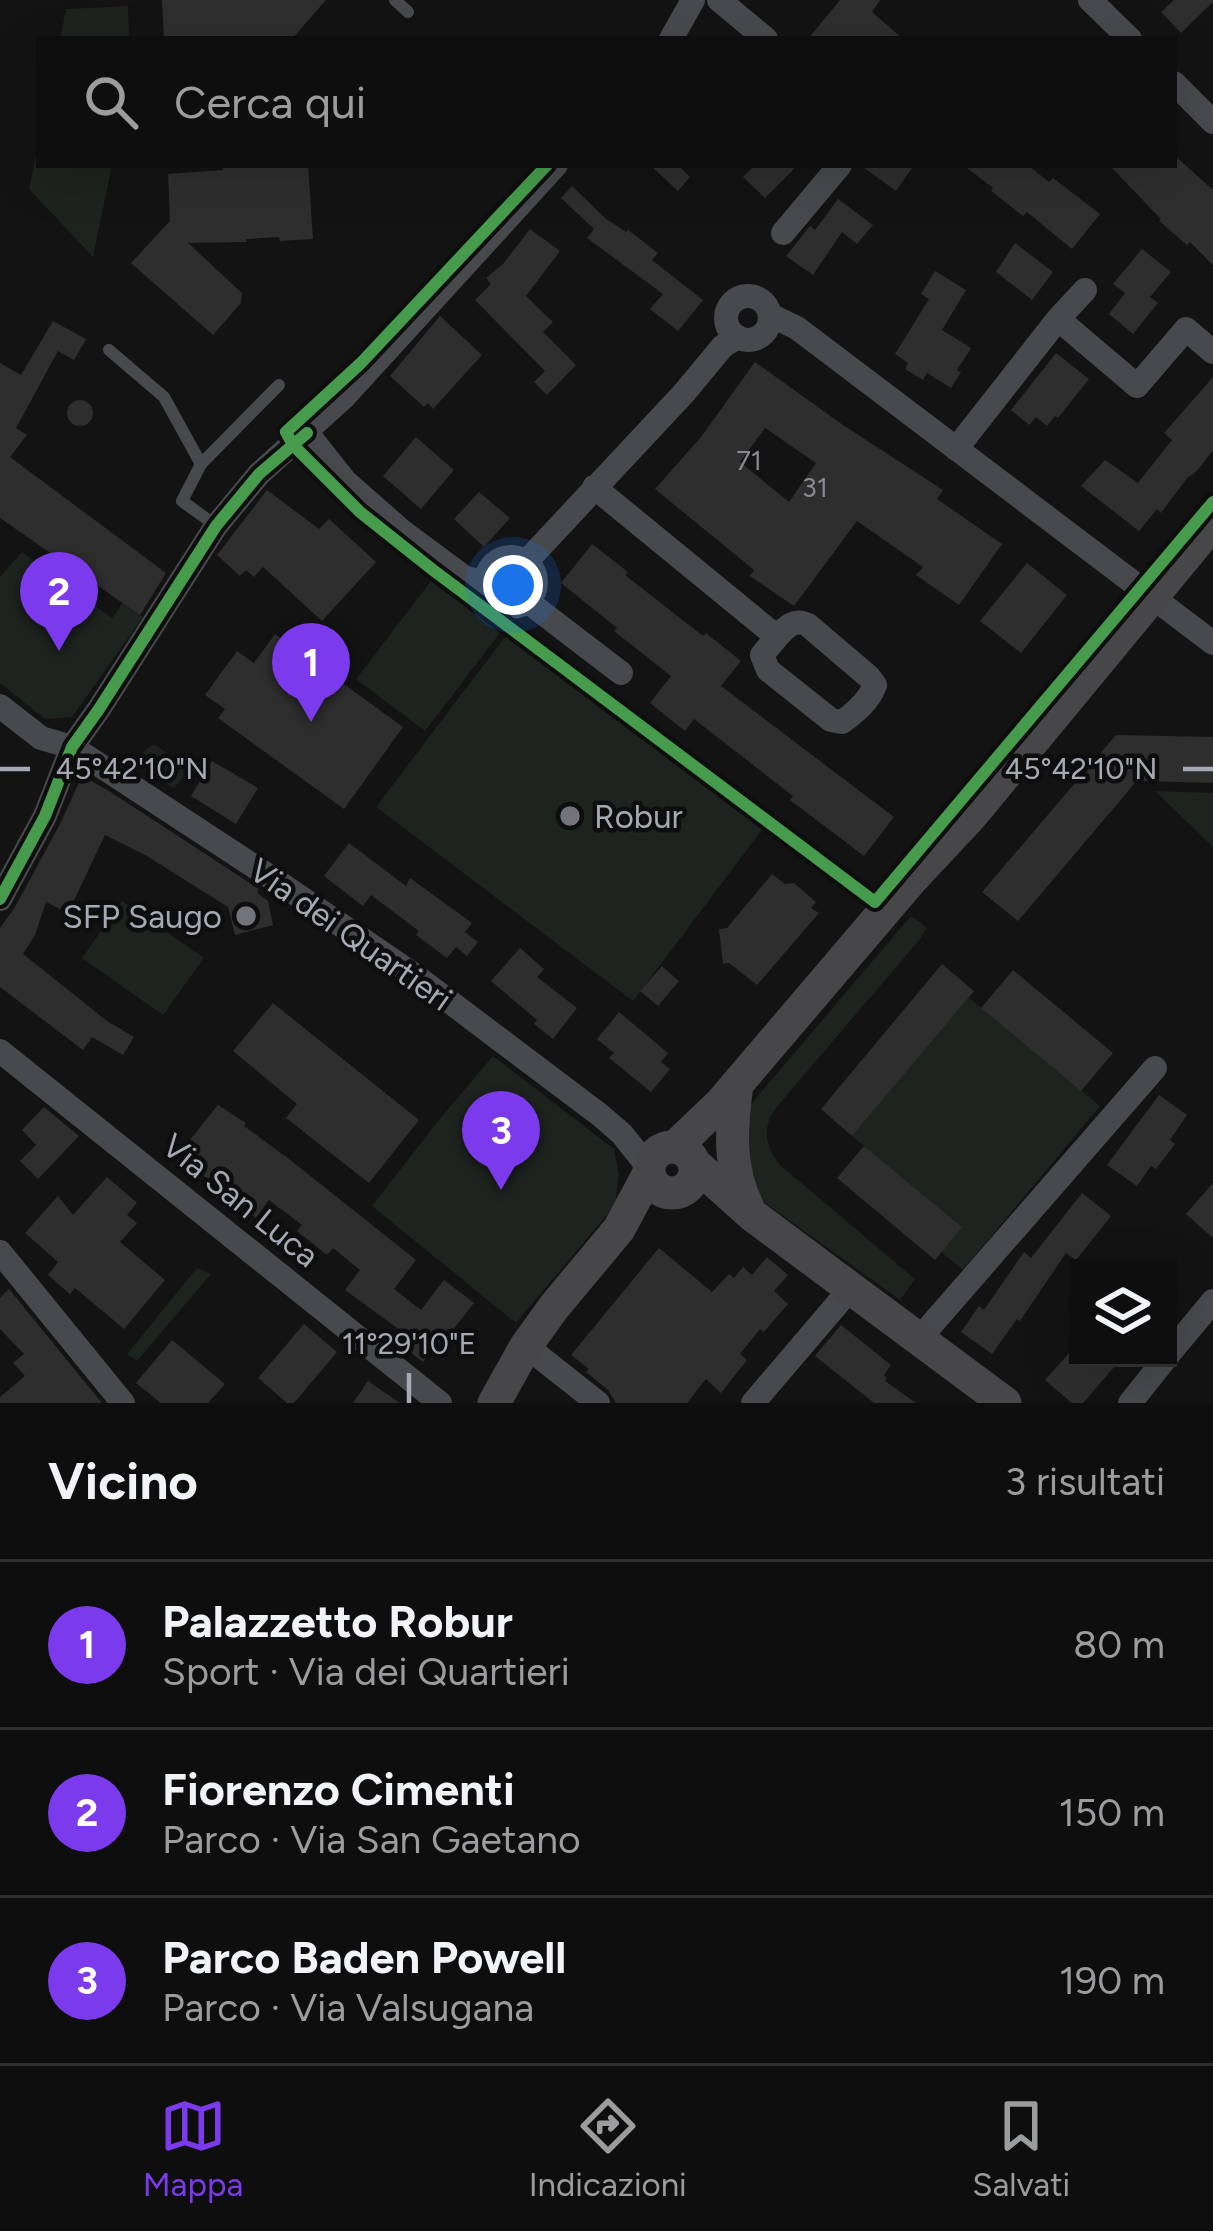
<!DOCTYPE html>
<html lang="it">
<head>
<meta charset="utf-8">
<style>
  :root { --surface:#0e0e0f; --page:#171718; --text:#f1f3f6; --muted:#9b9c9e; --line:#2e2e2f; --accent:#7c3aed }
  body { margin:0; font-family:Figtree,sans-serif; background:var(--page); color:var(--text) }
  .controls { position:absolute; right:36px; bottom:36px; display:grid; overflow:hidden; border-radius:0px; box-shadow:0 12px 48px #0002 }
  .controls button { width:108px; height:108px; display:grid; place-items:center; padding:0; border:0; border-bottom:3px solid var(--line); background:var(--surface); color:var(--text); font:60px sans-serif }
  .you { position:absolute; left:513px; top:585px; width:42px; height:42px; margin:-30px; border:9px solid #fff; border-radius:50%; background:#1a73e8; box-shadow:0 0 0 18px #1a73e833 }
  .badge { display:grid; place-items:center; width:78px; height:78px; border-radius:50%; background:var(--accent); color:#fff; font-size:39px; font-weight:700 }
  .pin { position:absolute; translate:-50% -99px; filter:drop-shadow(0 3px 6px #0008) }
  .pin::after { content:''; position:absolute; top:63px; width:42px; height:36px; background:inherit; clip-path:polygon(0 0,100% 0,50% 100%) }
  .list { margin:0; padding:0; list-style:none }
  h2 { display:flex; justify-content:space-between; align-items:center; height:156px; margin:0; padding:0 48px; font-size:51px }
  h2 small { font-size:39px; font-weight:400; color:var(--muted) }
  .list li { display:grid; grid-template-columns:78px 1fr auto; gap:36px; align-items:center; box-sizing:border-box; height:168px; padding:0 48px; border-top:3px solid var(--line) }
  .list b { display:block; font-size:45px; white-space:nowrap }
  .list p { margin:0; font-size:39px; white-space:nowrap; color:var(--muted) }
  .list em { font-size:39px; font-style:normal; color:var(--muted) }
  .icon { flex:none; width:66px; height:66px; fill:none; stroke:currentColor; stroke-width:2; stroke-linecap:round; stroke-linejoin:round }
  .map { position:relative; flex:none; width:1213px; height:1403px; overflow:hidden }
  .search { position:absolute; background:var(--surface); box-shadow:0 12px 48px #0002; left:36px; right:36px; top:36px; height:132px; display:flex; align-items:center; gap:30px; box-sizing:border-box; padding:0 42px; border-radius:0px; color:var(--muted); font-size:45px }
  .sheet { height:660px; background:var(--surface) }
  nav { display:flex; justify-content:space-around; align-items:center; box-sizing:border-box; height:168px; border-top:3px solid var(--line); background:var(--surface); font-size:33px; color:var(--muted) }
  nav a { display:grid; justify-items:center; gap:6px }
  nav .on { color:var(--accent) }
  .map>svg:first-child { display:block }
</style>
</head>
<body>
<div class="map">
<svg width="1213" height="1403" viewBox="0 0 1213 1403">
  <rect width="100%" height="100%" fill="#131314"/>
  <path fill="#1d231f" d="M128,6L129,39H60L66,9Z
    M39,141V165H112L93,257L29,189Z
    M22,552L112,618L123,603L143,617L72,717L45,719L0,683V577Z
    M431,581L500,633L425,731L356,679Z
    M508,633L765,826L633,1001L376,807Z
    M154,744L190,769L174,788L147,773L136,757Z
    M1155,791L1213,793V847Z
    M122,901L204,958L163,1015L82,958Z
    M910,917L919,921L926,928L921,938L775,1109C762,1129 765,1146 780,1165L915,1279L900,1300L761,1200C744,1171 741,1136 751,1104Z
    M968,997L1100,1106L963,1270L941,1252L961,1227L852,1136Z
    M493,1056L614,1149L619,1175L615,1205L516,1323L372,1206L438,1121Z
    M197,1268L211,1274L137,1361L127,1354Z"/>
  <path fill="#2e2e2f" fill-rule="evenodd" d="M162,0H326L292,39H164Z
    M840,0H880L872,12L903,39H808Z
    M1174,0H1213V2L1181,33L1161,12Z
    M1174,155L1213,190V265L1190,242L1187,245L1159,221L1161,219L1109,165H1174Z
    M223,165H308L313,239L280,241L279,237L246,239V242L188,243L242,293L241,303L213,335L131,263L170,221L168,174L223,170Z
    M650,165H678L690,177L678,191Z
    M755,165H798L765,198L743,177Z
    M860,165H914L896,191Z
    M963,165H1028L1049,182L1053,178L1100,214L1072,249L1027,212L1023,216L991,191L993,188Z
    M572,186L605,218L626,232L628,230L658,253L652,260L703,300L678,331L650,309L663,294L587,238L594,229L561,198Z
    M838,199L873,225L857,244L842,232L813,275L786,256L810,226L815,230Z
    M530,229L560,251L526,296L553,322L543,332L576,365L547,395L534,382L545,371L475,300L491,284L486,278L503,264Z
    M1015,243L1053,272L1032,300L996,272Z
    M1142,249L1171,272L1150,297L1158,303L1133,334L1109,314L1125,293L1113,284Z
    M935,271L966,290L942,330L971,348L957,370L961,372L951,388L927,373L923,380L905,369L908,363L895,354L929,299L921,294Z
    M440,316L482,355L433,409L428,403L424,407L390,376Z
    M53,321L86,339L74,360L58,351L16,428L27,435L10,457L166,573L140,615L0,518V363L21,375Z
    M1056,353L1089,379L1058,418L1055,416L1047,426L1036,417L1029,425L1011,410Z
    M755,362L843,425L943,490L937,499L1002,544L959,605L916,575L923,567L857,521L794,606L750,576L754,570L655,489L701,437ZM765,428L816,463L789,502L740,462Z
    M1213,377V450L1196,472L1188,477L1161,513L1157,509L1139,531L1081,486L1105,460L1138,483L1172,440L1164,433Z
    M67 413a13 13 0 1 1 26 0a13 13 0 1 1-26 0Z
    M416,437L454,470L421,509L383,476Z
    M267,490L319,529L329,519L376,562L322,621L263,567L254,577L246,570L240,576L217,555Z
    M479,492L510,518L484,547L454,519Z
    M592,544L628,572L625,575L703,636L706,633L741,661L721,686L894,817L864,856L790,800L793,796L694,719L685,731L650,703L671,676L614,631L617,628L561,583Z
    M1027,563L1067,595L1021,653L980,621Z
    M275,634L403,727L344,809L218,718L225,709L205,695L237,651L254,663Z
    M1116,735L1213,737V783L1142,781L1135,783L1018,921L982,892Z
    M212,761L258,788L236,824L191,796Z
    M82,776L109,791L259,889L257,893L268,901L273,925L235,935L228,907L147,856L105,835L68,913L46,902L35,935L23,954L107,1021L134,1037L123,1055L92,1037L83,1050L0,987V928L15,907L60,824Z
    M349,843L406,886L410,878L472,923L465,932L478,942L467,956L456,947L447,958L416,935L419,931L371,895L363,906L324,876Z
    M772,874L785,884L794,883L816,902L811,908L819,913L757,985L729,963L723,964L719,929L727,928Z
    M520,948L544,969L537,977L577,1008L553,1039L534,1024L537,1020L491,981Z
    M942,964L974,991L852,1136L821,1109Z
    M662,966L679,981L658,1006L640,991Z
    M1013,970L1113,1053L1081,1091L981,1008Z
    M273,1003L419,1120L369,1183L286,1118L297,1104L233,1051Z
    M619,1012L668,1053L661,1062L670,1069L651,1092L609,1058L614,1053L597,1039Z
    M1159,1095L1187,1115L1170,1140L1175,1144L1156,1169L1151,1166L1137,1186L1107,1165Z
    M218,1105L246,1123L244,1126L289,1159L416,1260L394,1289L421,1310L444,1280L474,1303L449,1335L446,1333L423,1362L393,1339L400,1330L345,1290L360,1270L333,1248L327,1255L297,1231L302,1225L269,1200L256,1218L227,1197L228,1195L178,1155Z
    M44,1107L79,1136L38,1179L20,1161L36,1145L22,1130Z
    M864,1146L962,1227L935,1260L837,1178Z
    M107,1177L137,1203L127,1215L137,1223L120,1242L165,1280L124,1329L75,1288L70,1294L48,1275L58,1262L25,1233L58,1196L73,1215Z
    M1213,1183V1238L1186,1214Z
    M1082,1193L1111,1216L1076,1260L1066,1253L1020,1321L1017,1319L992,1354L961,1332L979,1306L984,1310L1024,1252L1031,1258Z
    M659,1248L712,1292L729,1274L734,1278L743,1267L752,1275L767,1257L788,1275L774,1291L788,1304L764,1332L760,1329L740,1354L747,1360L721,1393L706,1379L687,1403H616L608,1390L586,1372L589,1369L571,1355Z
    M9,1289L102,1403H0V1397L25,1376L13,1363L24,1354L0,1329V1298Z
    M304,1324L337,1352L294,1403H287L258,1378Z
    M841,1325L891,1365L884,1375L887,1378L885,1381L916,1403H874L815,1356Z
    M172,1340L225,1384L208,1403H161L136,1383Z
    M1078,1343V1358H1122L1083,1403H1072L1045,1380Z
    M368,1381L400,1403H353Z"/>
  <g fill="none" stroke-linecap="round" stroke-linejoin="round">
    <path stroke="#48494c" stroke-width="12" d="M395,0L408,12
      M109,350L164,397L201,464L182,501L215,525
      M201,464L279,385"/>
    <path stroke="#48494c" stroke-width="24" d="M719,0L766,39
      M1090,0L1130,39
      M671,39L693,0
      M1174,83L1213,122
      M783,233L840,165
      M726 318a22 22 0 1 1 44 0a22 22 0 1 1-44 0Z
      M770,315L797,328L1213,643
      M1058,319L1137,386L1186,329L1213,352
      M307,433L345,481L403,532L465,578L486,582
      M956,449L1058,319L1085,290
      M594,487L777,637L762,655L768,670L831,720L842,722C856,712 869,701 875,685L869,677L808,625C794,618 786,627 777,637
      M486 582a25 25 0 1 1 50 0a25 25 0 1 1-50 0Z
      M526,562L684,393L723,346L738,337
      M527,601L621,673
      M0,706L41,738L72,747L281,884L417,977L600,1115L622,1134L649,1168
      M0,899L45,816L72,747L99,709L216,526L259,474L345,396L556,165
      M0,1051L440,1403
      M0,1252L123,1403
      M919,1339L1155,1068
      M526,1346L598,1403
      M1168,1355L1213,1301
      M753,1403L851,1288
      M1130,1403L1166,1358"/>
    <path stroke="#47474a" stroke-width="33" d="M737,1084C731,1128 728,1168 748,1208
      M649 1170a23 23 0 1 1 46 0a23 23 0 1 1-46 0Z
      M675,1147L721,1103L911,880L971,816L1213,523
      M694,1163L752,1215L1005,1403
      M494,1403L526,1346L554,1307L619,1229L649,1173"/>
    <g stroke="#0e0e0f" stroke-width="20">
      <path id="cycleway" d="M547,165L361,363L286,432L293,445L360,512L433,570L875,902L1213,502
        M0,899L45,816L72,747L99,709L216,526L259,474L307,433"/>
    </g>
    <use href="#cycleway" stroke="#469c4c" stroke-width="12"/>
  </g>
  <path fill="none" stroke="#a6a9b3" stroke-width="4.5" d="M0,769H30M1183,769H1213M409,1373V1403"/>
  <g fill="#73747b" stroke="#0e0e0f" stroke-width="4.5">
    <circle cx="570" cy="816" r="12"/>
    <circle cx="246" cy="916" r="12"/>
  </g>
  <g text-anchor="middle" stroke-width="9" stroke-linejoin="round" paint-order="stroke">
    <g font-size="27" fill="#888a92">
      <text x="749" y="470">71</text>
      <text x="815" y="497">31</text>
    </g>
    <g font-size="33" fill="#a6a9b3" stroke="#0e0e0f" text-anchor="start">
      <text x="594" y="828">Robur</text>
      <text x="222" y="928" text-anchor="end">SFP Saugo</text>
    </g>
    <g font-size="33" fill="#a6a9b3" stroke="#0e0e0f">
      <text transform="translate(351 934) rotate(35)" y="12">Via dei Quartieri</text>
      <text transform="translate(241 1200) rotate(39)" y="12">Via San Luca</text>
    </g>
  </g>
  <g font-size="30" text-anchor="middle" fill="#a6a9b3" stroke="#0e0e0f" stroke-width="9" stroke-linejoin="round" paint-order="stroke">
    <text x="132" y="779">45°42'10"N</text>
    <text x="1081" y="779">45°42'10"N</text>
    <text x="409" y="1354">11°29'10"E</text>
  </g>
</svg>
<div class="controls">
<button><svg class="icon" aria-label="layers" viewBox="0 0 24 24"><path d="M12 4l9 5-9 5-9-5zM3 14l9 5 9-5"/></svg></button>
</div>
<div class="you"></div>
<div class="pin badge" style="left:311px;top:722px">1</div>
<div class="pin badge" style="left:59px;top:651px">2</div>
<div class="pin badge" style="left:501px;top:1190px">3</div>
<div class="search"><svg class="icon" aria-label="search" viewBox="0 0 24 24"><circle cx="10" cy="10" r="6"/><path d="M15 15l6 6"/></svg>Cerca qui</div>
</div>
<section class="sheet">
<h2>Vicino<small>3 risultati</small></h2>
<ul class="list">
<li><span class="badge">1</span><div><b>Palazzetto Robur</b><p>Sport · Via dei Quartieri</p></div><em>80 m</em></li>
<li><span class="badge">2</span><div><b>Fiorenzo Cimenti</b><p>Parco · Via San Gaetano</p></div><em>150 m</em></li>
<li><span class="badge">3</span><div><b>Parco Baden Powell</b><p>Parco · Via Valsugana</p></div><em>190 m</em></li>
</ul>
</section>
<nav>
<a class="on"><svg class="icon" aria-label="map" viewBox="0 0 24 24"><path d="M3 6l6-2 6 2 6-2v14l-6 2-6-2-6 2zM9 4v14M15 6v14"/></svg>Mappa</a>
<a><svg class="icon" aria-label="directions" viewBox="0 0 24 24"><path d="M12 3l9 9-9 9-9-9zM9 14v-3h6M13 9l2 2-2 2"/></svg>Indicazioni</a>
<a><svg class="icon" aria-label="saved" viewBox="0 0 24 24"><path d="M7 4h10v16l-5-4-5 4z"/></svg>Salvati</a>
</nav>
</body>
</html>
